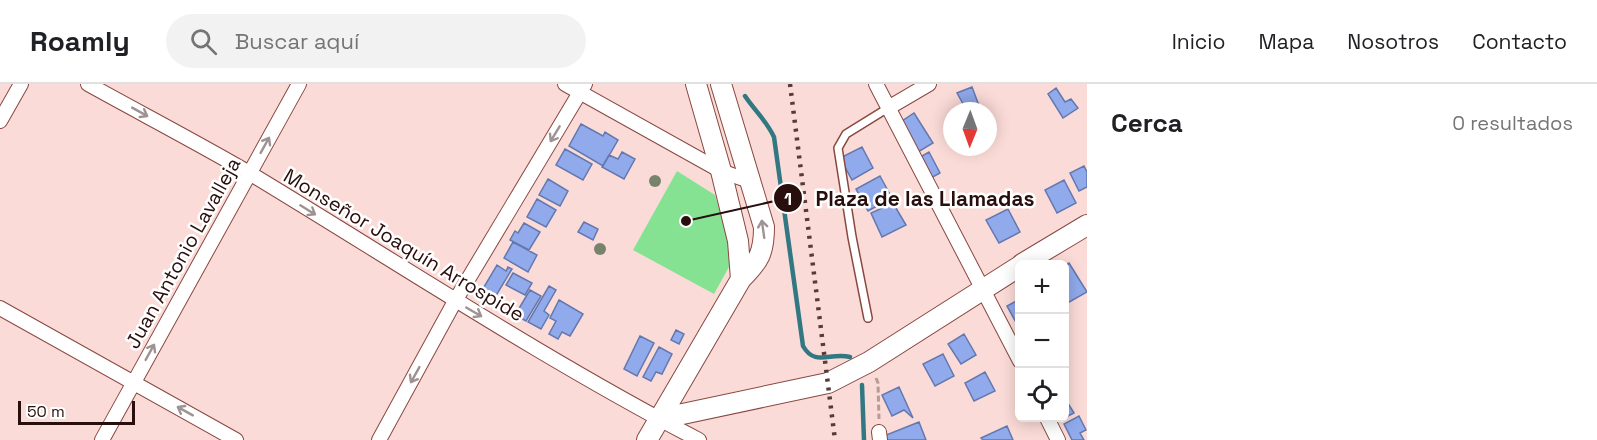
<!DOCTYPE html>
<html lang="es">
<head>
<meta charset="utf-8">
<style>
  :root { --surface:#fff; --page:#f2f2f2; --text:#202124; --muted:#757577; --line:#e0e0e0 }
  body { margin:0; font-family:"Space Grotesk",sans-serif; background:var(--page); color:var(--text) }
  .controls { position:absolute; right:18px; bottom:18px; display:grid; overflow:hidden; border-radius:9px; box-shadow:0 3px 15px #0003 }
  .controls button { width:54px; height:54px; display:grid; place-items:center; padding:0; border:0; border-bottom:2px solid var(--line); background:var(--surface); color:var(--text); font:30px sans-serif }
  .compass { position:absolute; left:943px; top:18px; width:54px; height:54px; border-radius:50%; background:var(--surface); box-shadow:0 3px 15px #0003; rotate:181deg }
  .scale { position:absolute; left:18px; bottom:15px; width:117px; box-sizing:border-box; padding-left:6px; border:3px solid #280e0c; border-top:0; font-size:16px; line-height:21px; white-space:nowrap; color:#280e0c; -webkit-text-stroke:4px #fff; paint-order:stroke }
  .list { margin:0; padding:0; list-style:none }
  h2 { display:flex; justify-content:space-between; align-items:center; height:78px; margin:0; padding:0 24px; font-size:26px }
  h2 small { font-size:20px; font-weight:400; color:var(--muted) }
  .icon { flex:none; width:33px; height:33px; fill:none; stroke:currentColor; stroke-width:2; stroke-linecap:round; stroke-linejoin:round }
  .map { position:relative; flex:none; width:1087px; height:356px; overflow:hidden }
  header { display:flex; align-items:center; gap:36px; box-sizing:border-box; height:84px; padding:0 30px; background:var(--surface); border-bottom:2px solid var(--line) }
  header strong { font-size:28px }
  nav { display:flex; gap:33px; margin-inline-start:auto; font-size:21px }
  .search { width:420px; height:54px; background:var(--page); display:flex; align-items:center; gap:15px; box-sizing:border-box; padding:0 21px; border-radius:33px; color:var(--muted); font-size:22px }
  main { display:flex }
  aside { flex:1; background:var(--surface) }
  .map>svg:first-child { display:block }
</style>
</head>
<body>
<header>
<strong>Roamly</strong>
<div class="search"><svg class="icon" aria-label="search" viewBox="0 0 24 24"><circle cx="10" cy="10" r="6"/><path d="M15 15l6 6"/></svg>Buscar aquí</div>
<nav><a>Inicio</a><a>Mapa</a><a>Nosotros</a><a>Contacto</a></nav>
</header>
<main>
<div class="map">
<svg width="1087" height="356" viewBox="0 0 1087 356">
  <rect width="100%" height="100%" fill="#fbdbd7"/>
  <path fill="#86e293" d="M677,87L715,111L730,162L729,183L714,210L633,166Z"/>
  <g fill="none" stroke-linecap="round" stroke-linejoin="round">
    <path stroke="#317882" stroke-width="4.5" d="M745,12C755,27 766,36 774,53L803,262C815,283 830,268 850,273
      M862,301L864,356"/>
  </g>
  <path fill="#90aaec" stroke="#6378af" stroke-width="1.5" d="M972,3L981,27H967L957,9Z
    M1056,4L1065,18L1071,15L1078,24L1063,34L1048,10Z
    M914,29L933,59L918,68L899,39Z
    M581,40L603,52L605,48L618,56L603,82L569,62Z
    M862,63L873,84L852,96L840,74Z
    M565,65L592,80L583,96L556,81Z
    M622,68L635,75L624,95L602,83L609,71L618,75Z
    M929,68L940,89L931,94L920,73Z
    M1084,82L1087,88V103L1079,107L1070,89Z
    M880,92L892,114L868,127L856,105Z
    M548,95L568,107L560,122L539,111Z
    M1064,96L1076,119L1057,129L1045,106Z
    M537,115L556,126L546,143L527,133Z
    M893,119L906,141L882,153L871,129Z
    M1008,125L1020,148L999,159L986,136Z
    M584,138L598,145L593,156L578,148Z
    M524,139L540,148L529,166L510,156L515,147L518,149Z
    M513,158L537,171L528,188L504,174Z
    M1069,179L1087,208L1064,221V182Z
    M497,181L506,187L508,183L512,185L494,215L481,208Z
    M513,189L532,199L525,211L506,201Z
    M549,202L556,206L544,227L549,231L541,245L528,238Z
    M530,206L541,212L526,237L515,231Z
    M1020,215V241L1018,242L1007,222Z
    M559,216L583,230L570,252L562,248L558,255L549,250L556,237L550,234Z
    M676,246L684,250L679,260L671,256Z
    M964,250L976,271L961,280L948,260Z
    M640,252L654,259L637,292L624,285Z
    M659,263L672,270L662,290L656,288L651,297L643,293Z
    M943,270L954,292L935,302L923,280Z
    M985,288L995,307L974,317L965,299Z
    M899,303L913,334L904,326L892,332L882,311Z
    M1064,313L1074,329L1062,335L1064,334Z
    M1079,332L1086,346L1080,349L1084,356H1072L1064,340Z
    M919,338L926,356H883L881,353Z
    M1007,342L1013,356H983L981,354Z"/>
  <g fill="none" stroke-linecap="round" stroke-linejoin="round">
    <g stroke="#884840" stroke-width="10">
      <path id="lane" d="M868,234L852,153L838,64L846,50L888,24"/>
    </g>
    <g stroke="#884840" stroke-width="16">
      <path id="street" d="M88,0C142,30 198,59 251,90C400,180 545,276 699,356
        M565,0L721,87L749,97
        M876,0L1020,277
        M888,24L929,0
        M0,37L21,0
        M0,224L236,356
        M1047,334L1058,356
        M879,348L880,356
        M102,356L299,0
        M379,356L455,217L585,0"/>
    </g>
    <g stroke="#884840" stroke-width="22">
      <path id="secondary" d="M696,0L721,87L738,157L741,195
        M1022,180L1087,141
        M659,335L828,299L869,278L1020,182
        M647,356L741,195C759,177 764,169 764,143L721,0"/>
    </g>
    <path stroke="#b89a97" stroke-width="3" stroke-dasharray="6 3" stroke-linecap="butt" d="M876,294L878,299L879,335"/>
    <use href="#lane" stroke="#fff" stroke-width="7"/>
    <use href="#street" stroke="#fff" stroke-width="14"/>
    <use href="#secondary" stroke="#fff" stroke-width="20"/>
    <path stroke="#573b39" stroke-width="4.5" stroke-dasharray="3 6" stroke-linecap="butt" d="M790,0L835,356"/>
  </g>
  <g fill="#78836e">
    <circle cx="655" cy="97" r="6"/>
    <circle cx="600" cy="165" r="6"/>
  </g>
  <defs><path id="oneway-shaft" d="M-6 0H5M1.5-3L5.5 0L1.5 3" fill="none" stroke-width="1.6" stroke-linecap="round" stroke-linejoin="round" transform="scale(1.5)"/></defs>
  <g stroke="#9e9392">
    <use href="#oneway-shaft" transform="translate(140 28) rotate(29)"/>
    <use href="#oneway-shaft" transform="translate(555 50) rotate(121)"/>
    <use href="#oneway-shaft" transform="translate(265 61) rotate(-61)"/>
    <use href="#oneway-shaft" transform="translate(308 126) rotate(32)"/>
    <use href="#oneway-shaft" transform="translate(763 145) rotate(-98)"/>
    <use href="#oneway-shaft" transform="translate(474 228) rotate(30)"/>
    <use href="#oneway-shaft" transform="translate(150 268) rotate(-61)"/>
    <use href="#oneway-shaft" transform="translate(415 291) rotate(119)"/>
    <use href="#oneway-shaft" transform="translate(185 327) rotate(-151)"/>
  </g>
  <g text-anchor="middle" stroke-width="5" stroke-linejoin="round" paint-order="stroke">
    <g font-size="20" fill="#280e0c" stroke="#fff">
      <text transform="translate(404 161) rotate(31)" y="7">Monseñor Joaquín Arrospide</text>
      <text transform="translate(183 169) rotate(-61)" y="7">Juan Antonio Lavalleja</text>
    </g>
  </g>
  <path fill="none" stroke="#280e0c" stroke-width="2" d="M686 137L788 114"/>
  <g fill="#280e0c" stroke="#fff" stroke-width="2">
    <circle cx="686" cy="137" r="6"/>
    <circle cx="788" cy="114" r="15"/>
  </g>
  <g font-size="18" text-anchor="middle" font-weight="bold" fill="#fff">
    <text x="788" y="121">1</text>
  </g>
  <g font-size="21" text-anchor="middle" font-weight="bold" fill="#280e0c" stroke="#fff" stroke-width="5" stroke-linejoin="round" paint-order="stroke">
    <text x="925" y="122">Plaza de las Llamadas</text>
  </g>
</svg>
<div class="controls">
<button>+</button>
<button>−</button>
<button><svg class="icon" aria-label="locate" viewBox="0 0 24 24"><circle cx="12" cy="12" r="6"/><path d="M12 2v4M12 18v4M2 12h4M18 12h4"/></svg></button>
</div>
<svg class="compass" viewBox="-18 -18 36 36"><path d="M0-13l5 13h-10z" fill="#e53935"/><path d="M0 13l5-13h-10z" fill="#757577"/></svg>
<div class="scale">50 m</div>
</div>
<aside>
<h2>Cerca<small>0 resultados</small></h2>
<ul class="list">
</ul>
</aside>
</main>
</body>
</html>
